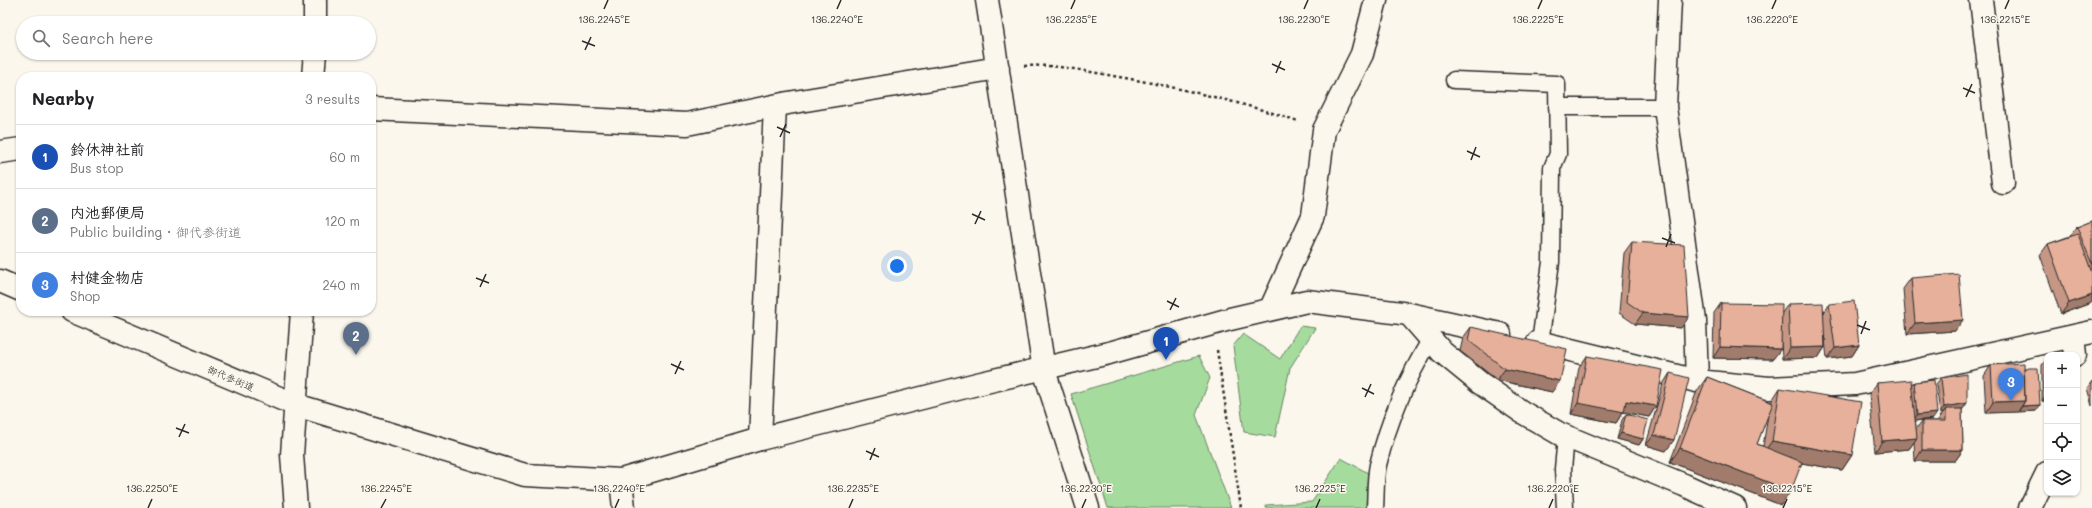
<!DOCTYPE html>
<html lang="en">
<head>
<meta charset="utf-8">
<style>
  :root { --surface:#fff; --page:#f2f2f2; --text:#202124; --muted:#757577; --line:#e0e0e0; --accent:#1f6fb2 }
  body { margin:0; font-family:Mali,"Klee One",sans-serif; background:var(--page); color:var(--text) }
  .controls { position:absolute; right:12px; bottom:12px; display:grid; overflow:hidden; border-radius:8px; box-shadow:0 1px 3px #0004 }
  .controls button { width:36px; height:36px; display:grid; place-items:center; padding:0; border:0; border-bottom:1px solid var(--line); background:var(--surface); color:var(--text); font:20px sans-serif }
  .you { position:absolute; left:897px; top:266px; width:14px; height:14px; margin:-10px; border:3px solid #fff; border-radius:50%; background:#1a73e8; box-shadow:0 0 0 6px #1a73e833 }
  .badge { display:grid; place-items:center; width:26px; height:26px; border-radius:50%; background:var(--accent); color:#fff; font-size:13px; font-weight:700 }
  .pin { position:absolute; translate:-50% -33px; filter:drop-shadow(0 1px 2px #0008) }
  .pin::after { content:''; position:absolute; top:21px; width:14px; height:12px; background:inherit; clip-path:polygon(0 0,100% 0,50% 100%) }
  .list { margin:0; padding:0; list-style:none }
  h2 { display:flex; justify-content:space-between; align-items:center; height:52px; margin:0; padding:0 16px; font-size:17px }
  h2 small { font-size:13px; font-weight:400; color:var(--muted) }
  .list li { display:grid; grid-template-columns:26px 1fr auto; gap:12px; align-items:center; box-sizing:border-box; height:64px; padding:0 16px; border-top:1px solid var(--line) }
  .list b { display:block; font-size:15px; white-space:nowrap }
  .list p { margin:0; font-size:13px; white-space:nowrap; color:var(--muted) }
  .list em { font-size:13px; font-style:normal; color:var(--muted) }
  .icon { flex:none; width:22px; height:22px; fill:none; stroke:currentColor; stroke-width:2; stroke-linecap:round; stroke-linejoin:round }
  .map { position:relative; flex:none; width:2092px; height:508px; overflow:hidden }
  .search { position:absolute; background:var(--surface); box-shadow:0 1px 3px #0004; left:16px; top:16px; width:360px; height:44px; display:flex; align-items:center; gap:10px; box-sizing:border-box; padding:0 14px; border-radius:22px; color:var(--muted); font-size:15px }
  .panel { position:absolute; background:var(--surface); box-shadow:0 1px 3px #0004; left:16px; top:72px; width:360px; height:244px; border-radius:16px }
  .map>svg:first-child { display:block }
</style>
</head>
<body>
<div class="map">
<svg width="2092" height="508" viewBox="0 0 2092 508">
  <rect width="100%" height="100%" fill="#fbf7ec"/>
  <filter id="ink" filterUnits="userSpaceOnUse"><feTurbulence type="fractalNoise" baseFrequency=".025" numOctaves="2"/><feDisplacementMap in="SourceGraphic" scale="8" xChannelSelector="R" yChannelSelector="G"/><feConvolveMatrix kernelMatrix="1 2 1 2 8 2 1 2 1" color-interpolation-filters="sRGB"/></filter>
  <g filter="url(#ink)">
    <path fill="#a6db9e" stroke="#688364" d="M1300,326L1315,328L1290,368L1275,437L1244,432L1233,346L1243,334L1280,359Z
      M1199,356L1210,378L1196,415L1231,508H1108L1071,394Z
      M1341,458L1368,473L1366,508H1266V505L1312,502Z"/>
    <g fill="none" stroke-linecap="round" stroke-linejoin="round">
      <g stroke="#2b2b2b" stroke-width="19">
        <path id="lane" d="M1454,80L1557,84L1558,154L1552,168L1551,262L1540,343
          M1557,107H1665
          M1375,508C1376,494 1375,479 1378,465C1389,419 1406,380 1431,339
          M1565,508L1563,469L1566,437"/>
      </g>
      <g stroke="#2b2b2b" stroke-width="25">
        <path id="street" d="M315,0V23
          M987,0L1044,370L1088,508
          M1670,0L1665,107L1695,321L1697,381
          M1981,0L2003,183
          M313,77L315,53
          M371,109L687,124L788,103L998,68
          M0,152L21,149
          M0,281L21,290
          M1271,308L1313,216L1324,130L1362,54L1376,0
          M72,311L296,405L525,475L621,480L760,439L977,384L1109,353L1230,319L1307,301L1409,314L1500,334
          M1409,314L1442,352L1480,383L1522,412L1560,434L1684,485L1735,508
          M2073,337L2075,355
          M1538,342L1697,381L1769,388L1855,384L2092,332
          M760,439L775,106
          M621,480L624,508
          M296,508L292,455L302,311
          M2030,508L2047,473"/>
      </g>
      <path stroke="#2b2b2b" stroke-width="2.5" stroke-dasharray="3 3" stroke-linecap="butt" d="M1024,66C1054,64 1079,70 1108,75C1172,86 1237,101 1298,121
        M1217,350L1241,508"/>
      <use href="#lane" stroke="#fbf7ec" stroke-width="16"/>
      <use href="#street" stroke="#fbf7ec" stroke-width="22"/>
    </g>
    <path fill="#c69785" stroke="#2b2b2b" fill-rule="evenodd" d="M2092,221V302L2091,303L2061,314L2040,255L2048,244L2070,236L2077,227Z
      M1632,242L1681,328L1635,324L1619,313L1624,253Z
      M1911,278L1955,331L1907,334L1903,289Z
      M1721,303L1782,313L1788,304L1824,311L1829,304L1859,345L1852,356L1827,359L1825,339V347L1818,358L1782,359L1781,341L1773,359L1713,358L1714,313Z
      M1471,327L1552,392L1497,380L1460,351L1463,338Z
      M1587,356L1656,406L1649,417L1623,412L1616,423L1571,414L1579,367Z
      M2047,359V401H2042V365Z
      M1991,365L2024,368L2040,405L2036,411L1986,413L1984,376Z
      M1670,373L1666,451L1646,445L1663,384Z
      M1707,377L1771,402L1780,388L1852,455L1842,470L1802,463L1781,505L1670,462L1697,391ZM1768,415L1763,446L1757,444Z
      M1941,378L1963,409H1962L1963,450L1955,461H1915L1914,442L1909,449L1875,452L1869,394L1877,383L1911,385L1914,382L1933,419L1915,421L1916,429L1922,421H1938V420L1943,413H1940L1936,384Z
      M2092,381V406L2087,388Z
      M1626,414L1643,439L1639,445L1617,439L1622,420Z"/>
    <path fill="#a17b6c" stroke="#2b2b2b" d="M2092,295V302L2091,303L2061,314L2069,303Z
      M1643,313L1689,317L1681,328L1635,324Z
      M1963,320L1955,331L1907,334L1915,323Z
      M1859,345L1852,356L1827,359L1835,348Z
      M1720,347L1781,349L1773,359L1713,358Z
      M1825,347L1818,358L1782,359L1790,348Z
      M1505,369L1560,381L1552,392L1497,380Z
      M2046,395H2047V401H2042Z
      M1626,401L1656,406L1649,417L1623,412L1616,423L1571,414L1578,403Z
      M2025,401L2018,412L1986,413L1993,402Z
      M1967,403L1963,409L1946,412V409L1943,413H1940L1944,407Z
      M2040,405L2036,411L2018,412L2022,406Z
      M1937,413L1933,419L1913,421L1917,415Z
      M1621,433L1643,439L1639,445L1617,439Z
      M1654,435L1674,440L1666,451L1646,445Z
      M1917,438L1909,449L1875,452L1882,441Z
      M1772,441L1852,455L1842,470L1761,456Z
      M1680,448L1791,491L1781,505L1670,462Z
      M1922,450H1963L1955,461H1915Z"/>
    <path fill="#e6b09b" stroke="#2b2b2b" d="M2092,221V264L2077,227Z
      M2078,234L2092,273V295L2069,303L2048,244Z
      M1632,242L1684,245L1689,317L1643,313L1627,302Z
      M1959,274L1963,320L1915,323L1911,278Z
      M1854,301L1859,345L1835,348L1829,304Z
      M1721,303L1782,304L1781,349L1720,347Z
      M1823,303L1825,347L1790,348L1788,304Z
      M1471,327L1567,349L1560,381L1505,369L1468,340Z
      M1587,356L1663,370L1656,406L1626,401L1624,412L1578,403Z
      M2047,359V395H2046Z
      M2024,363L2025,401L1993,402L1991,365Z
      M2024,368H2038L2040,405L2022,406L2025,401Z
      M1670,373L1689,378L1674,440L1654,435Z
      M1967,374V403L1944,407L1941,378Z
      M1707,377L1773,403L1757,444L1802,462L1791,491L1680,448Z
      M1911,380L1917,438L1882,441L1877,383Z
      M1934,380L1937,413L1917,415L1914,382Z
      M1780,388L1861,402L1852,455L1772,441Z
      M1946,409H1962L1963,450H1922V421H1946Z
      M1626,414L1648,420L1643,439L1621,433Z"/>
  </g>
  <path fill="none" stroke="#2b2b2b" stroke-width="1.5" d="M604,9L608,0M837,9L841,0M1071,9L1075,0M1304,9L1308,0M1538,9L1542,0M1772,9L1776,0M2005,9L2009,0M582,41L595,46M585,50L591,37M1272,64L1285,70M1276,73L1281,61M1963,88L1975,93M1966,97L1972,84M777,127L790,133M780,137L786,124M1467,151L1480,157M1471,160L1476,147M972,214L985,220M975,224L981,211M1662,238L1675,243M1666,247L1671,234M476,278L489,283M480,287L486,274M1167,301L1179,307M1170,310L1176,298M1857,325L1870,330M1861,334L1866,321M671,364L684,370M675,374L681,361M1362,388L1374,394M1365,397L1371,384M176,428L189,433M179,437L185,424M866,451L879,457M870,460L875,448M148,508L152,499M381,508L386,499M615,508L619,499M849,508L853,499M1082,508L1086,499M1316,508L1320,499M1549,508L1553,499M1783,508L1787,499"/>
  <g text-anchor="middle" stroke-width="3" stroke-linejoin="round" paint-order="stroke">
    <g font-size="10" fill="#2b2b2b" stroke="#fbf7ec">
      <text transform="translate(231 378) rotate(23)" y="4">御代参街道</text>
    </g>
  </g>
  <g font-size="10" text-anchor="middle" fill="#2b2b2b" stroke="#fbf7ec" stroke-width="3" stroke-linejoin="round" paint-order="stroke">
    <text x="1304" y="23">136.2230°E</text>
    <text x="2005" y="23">136.2215°E</text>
    <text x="604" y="23">136.2245°E</text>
    <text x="837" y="23">136.2240°E</text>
    <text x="1071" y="23">136.2235°E</text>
    <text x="1538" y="23">136.2225°E</text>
    <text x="1772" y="23">136.2220°E</text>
    <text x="152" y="492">136.2250°E</text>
    <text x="386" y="492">136.2245°E</text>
    <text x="619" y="492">136.2240°E</text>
    <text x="853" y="492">136.2235°E</text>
    <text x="1086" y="492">136.2230°E</text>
    <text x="1320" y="492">136.2225°E</text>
    <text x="1553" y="492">136.2220°E</text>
    <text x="1787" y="492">136.2215°E</text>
  </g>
</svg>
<div class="controls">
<button>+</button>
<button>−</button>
<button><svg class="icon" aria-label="locate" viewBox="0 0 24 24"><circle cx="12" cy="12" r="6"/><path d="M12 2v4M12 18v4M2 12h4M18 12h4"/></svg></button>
<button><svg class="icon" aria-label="layers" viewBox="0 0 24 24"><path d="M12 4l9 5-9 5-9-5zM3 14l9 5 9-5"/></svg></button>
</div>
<div class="you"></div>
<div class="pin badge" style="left:1166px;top:360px;background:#1a4fb4">1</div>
<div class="pin badge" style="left:356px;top:355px;background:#5c6f8a">2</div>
<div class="pin badge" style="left:2011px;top:401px;background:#3f7fe0">3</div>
<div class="search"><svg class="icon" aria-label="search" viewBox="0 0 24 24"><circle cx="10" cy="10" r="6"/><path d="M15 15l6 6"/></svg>Search here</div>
<section class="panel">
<h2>Nearby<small>3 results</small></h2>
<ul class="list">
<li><span class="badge" style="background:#1a4fb4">1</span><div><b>鈴休神社前</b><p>Bus stop</p></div><em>60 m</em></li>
<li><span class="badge" style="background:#5c6f8a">2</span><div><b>内池郵便局</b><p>Public building · 御代参街道</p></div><em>120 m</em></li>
<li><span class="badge" style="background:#3f7fe0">3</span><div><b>村健金物店</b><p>Shop</p></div><em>240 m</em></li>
</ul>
</section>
</div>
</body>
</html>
